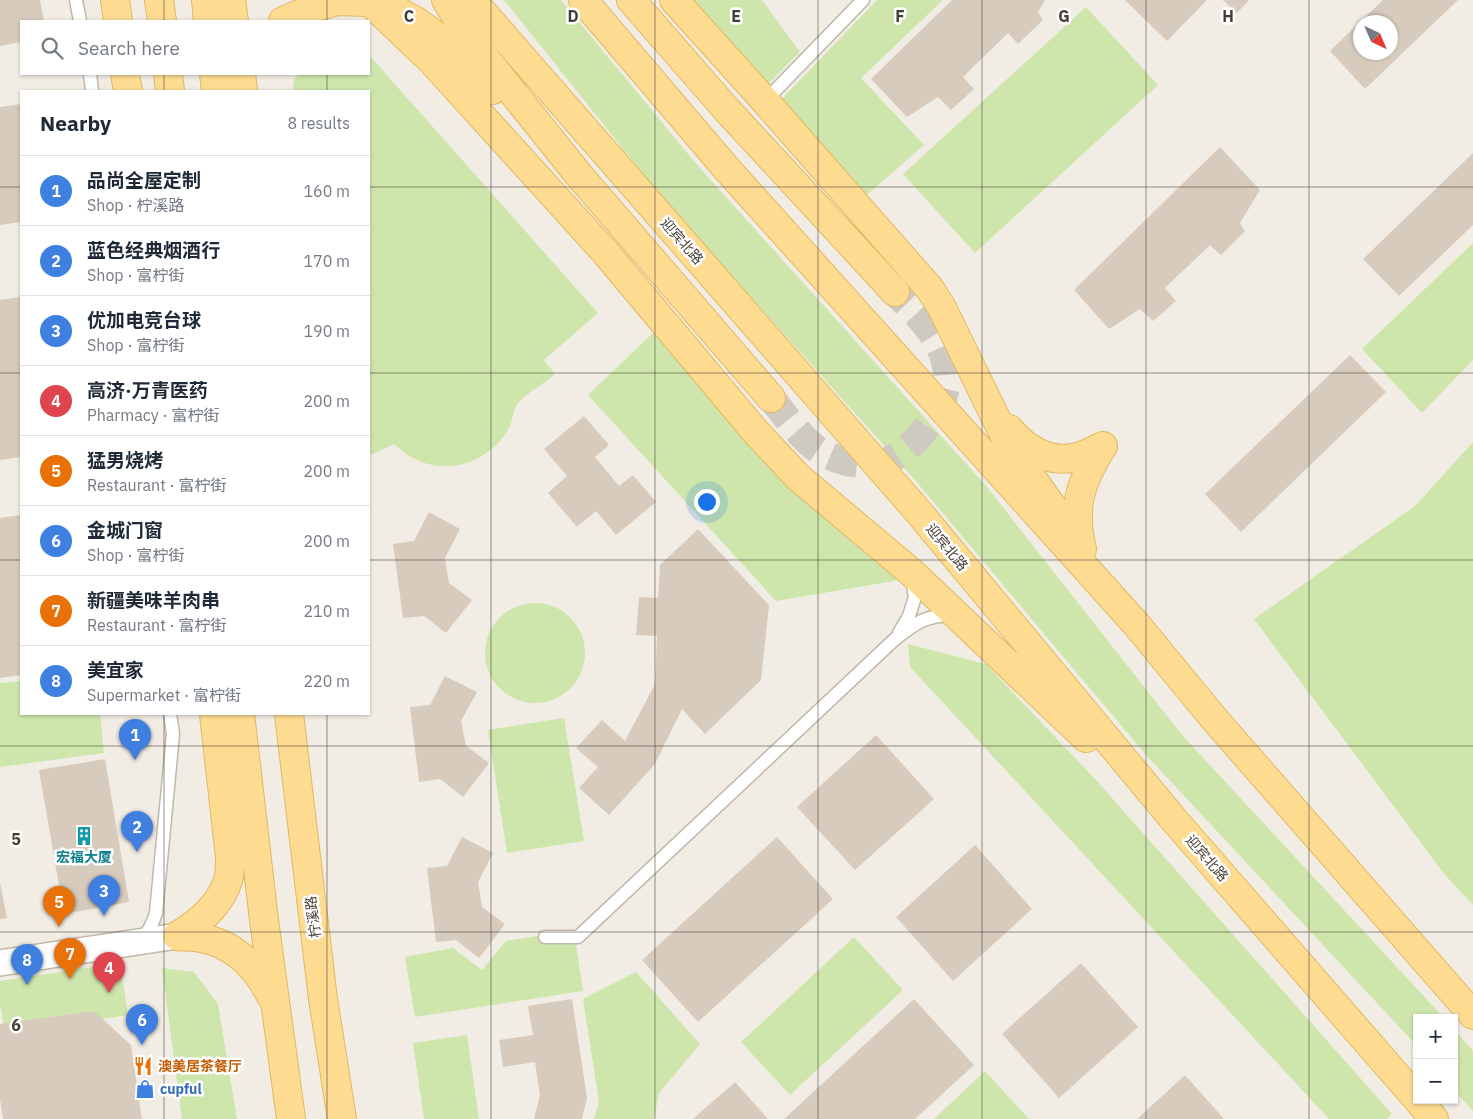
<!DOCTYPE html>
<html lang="en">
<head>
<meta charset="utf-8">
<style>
  :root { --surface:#fff; --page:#f6f6f7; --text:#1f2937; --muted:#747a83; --line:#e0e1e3; --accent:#db2777 }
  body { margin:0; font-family:"IBM Plex Sans","Noto Sans SC",sans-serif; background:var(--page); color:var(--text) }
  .controls { position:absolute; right:15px; bottom:15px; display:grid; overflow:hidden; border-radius:0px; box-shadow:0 1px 4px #0004 }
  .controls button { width:45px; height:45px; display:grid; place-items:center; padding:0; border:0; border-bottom:1px solid var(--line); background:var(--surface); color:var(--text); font:25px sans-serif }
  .compass { position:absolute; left:1353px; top:15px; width:45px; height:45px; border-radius:50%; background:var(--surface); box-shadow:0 1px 4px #0004; rotate:136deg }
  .you { position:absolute; left:706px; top:501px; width:18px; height:18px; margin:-12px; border:4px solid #fff; border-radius:50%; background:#1a73e8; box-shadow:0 0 0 8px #1a73e833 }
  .badge { display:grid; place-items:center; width:32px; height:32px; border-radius:50%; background:var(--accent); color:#fff; font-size:16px; font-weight:700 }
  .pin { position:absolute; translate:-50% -41px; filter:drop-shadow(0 1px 2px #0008) }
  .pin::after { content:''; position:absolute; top:26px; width:18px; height:15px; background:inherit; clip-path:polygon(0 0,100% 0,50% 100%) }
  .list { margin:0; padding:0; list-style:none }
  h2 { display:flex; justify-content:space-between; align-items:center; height:65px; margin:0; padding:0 20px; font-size:21px }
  h2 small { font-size:16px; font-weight:400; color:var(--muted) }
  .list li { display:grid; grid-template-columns:32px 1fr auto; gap:15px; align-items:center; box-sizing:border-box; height:70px; padding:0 20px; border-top:1px solid var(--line) }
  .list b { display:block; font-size:19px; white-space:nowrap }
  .list p { margin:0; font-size:16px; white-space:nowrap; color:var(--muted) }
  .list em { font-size:16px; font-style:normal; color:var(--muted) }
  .icon { flex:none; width:28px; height:28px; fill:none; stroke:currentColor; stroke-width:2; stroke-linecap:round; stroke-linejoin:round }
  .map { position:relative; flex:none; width:1473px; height:1119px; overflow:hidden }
  .search { position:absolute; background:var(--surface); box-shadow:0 1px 4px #0004; left:20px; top:20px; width:350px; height:55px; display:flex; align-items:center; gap:12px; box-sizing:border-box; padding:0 18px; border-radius:0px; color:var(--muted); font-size:19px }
  .panel { position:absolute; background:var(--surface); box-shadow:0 1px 4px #0004; left:20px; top:90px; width:350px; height:625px; border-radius:0px }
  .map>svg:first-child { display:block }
</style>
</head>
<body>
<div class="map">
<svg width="1473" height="1119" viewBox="0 0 1473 1119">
  <rect width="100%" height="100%" fill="#f2ede4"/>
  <path fill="#cee6ac" d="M504,0H561L698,166L987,487L1182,735L1444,1018H1417V1046L1145,754L915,480L663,199Z
    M688,0H762L800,52L764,88Z
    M877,0H943L861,78L924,145L860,201L780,101Z
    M1086,7L1158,85L975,253L903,174Z
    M369,55L598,313L544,360L555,374C545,383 527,393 518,403C513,409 513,421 509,428C490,462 448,477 413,458C406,455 400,449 394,444L373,454H369V91H293L294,79L299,74H369Z
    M1473,243V360L1422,413L1362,349Z
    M657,329L900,580L776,601L588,395Z
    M1473,442V905L1445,875L1254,619L1415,506Z
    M485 653a50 50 0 1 1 100 0a50 50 0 1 1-100 0Z
    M908,644L986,664L1096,780L1392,1114L1387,1119H1329L910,667Z
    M21,681V714H100L104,753L0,767V683Z
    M564,718L584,841L507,853L488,730Z
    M574,930L583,991L415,1017L405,957L453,948L482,970L506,941Z
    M854,937L903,990L790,1095L741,1042Z
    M120,963L128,1015L5,1034L0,1004V981Z
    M162,968L194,972L218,1004L237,1119H182Z
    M636,972L700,1044L659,1093L654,1119H594L599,1102L583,999Z
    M1454,1029L1473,1051V1111L1454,1090Z
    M467,1035L479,1119H424L413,1043Z
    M985,1071L1029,1119H934Z"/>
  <path fill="#d6cbbc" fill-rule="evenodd" d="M0,0H40L44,21H21V42L0,46Z
    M952,0H1045L1038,12L1043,20L1018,44L1008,33L963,77L974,89L951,110L938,97L907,117L871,79Z
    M1125,0H1207L1167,41Z
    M1223,0H1249L1237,13Z
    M1383,0H1458L1365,89L1330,51ZM1360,22H1390V52H1360Z
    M21,104V222L0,225V107Z
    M1220,147L1260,190L1240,223L1245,231L1221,255L1210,245L1165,288L1176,301L1153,321L1140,309L1109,329L1074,290Z
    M1473,153V225L1399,296L1363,259Z
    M21,297V457L0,460V300Z
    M1350,355L1386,392L1241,532L1205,494Z
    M584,416L609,445L595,457L619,486L633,475L656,502L616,535L596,511L577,527L548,493L567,476L544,449Z
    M429,512L460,529L445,558L449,583L472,600L446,633L424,616L403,618L393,544L414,541Z
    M21,515V675L0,678V518Z
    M698,529L769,605L761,680L705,734L682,709L655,764L609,815L579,788L598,767L576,748L602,720L625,741L655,684L657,636L636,635L639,597L658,598L660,565Z
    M445,676L477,692L461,721L466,746L489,763L463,797L440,779L419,782L410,707L430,705Z
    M876,735L934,799L855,870L797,807Z
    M105,759L129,902L64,914L39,770Z
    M462,837L493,853L478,882L482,907L505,924L479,958L456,940L436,942L427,868L447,866Z
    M777,837L833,899L698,1022L642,960Z
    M975,845L1032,909L953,981L896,917Z
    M0,882L7,918L0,919Z
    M1081,963L1138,1027L1059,1098L1002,1034Z
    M572,999L587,1098L582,1119H534L540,1095L535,1062L503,1067L499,1040L533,1035L528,1006Z
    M914,999L974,1065L915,1119H784Z
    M94,1011L131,1045L142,1119H3L0,1099V1024Z
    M1185,1075L1224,1119H1137Z
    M735,1082L768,1119H693Z"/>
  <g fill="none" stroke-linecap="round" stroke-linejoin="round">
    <path stroke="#cfcac1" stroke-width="28" stroke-dasharray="28 14" stroke-linecap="butt" d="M771,398C785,415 807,447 827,455C844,463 865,467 883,462C912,455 950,404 947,374C943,336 919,318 895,292"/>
    <g stroke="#c0b8aa" stroke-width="15">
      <path id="lane" d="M76,0L80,21
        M90,74L92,91
        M765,101L863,0
        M899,633L909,616L915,597L912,579
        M545,937H578L895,639C917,622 924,616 953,615
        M140,940C149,933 153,923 156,913L173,734L170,714"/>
    </g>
    <g stroke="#c0b8aa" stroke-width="28">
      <path id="street" d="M0,963L177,936"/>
    </g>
    <g stroke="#e2b861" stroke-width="30">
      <path id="primary" d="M115,0L118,21
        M159,0L162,21
        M206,0L208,21
        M231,0L234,21
        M446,0L469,38L578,174L771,398
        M472,0L916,509L1175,821L1417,1099
        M583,0L726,168L1136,624L1216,721L1473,1015
        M631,0L727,110L895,292
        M674,0L765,101L930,289L942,308L1010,447L1058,515
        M372,4L430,59L605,252L755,431L798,477L911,572L1086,738
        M283,21L316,7L337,1L365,2L397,11L416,21L435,35L492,90
        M125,74L128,91
        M168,74L170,91
        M214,74L216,91
        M241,74L243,91
        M1009,429C1027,450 1049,464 1077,457C1086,455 1095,450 1103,446
        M1082,549C1072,508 1080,481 1103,446
        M240,714L264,920L291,1119
        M289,714L323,999L342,1119
        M177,936C199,923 222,903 229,877C230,871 230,864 230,857L214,714
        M177,936C185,937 193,936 201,938C234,944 256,966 271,996
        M1418,1100L1434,1119"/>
    </g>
    <use href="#lane" stroke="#fff" stroke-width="12"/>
    <use href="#street" stroke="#fff" stroke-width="25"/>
    <use href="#primary" stroke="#fddc91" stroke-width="28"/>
  </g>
  <path fill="none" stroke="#443d34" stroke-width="1" stroke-opacity="0.55" d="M164,0V21M327,0V21M491,0V1119M655,0V1119M818,0V1119M982,0V1119M1146,0V1119M1309,0V1119M164,74V91M327,74V91M0,187H21M369,187H1473M0,373H21M369,373H1473M0,560H21M369,560H1473M164,714V1119M327,714V1119M0,746H1473M0,932H1473"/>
  <defs>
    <g id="building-bare" transform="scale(1.5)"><path d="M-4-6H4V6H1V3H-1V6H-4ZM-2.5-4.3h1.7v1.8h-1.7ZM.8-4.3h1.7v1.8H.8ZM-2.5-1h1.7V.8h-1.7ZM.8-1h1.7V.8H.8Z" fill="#0f9aa8" stroke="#fff" stroke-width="2.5" paint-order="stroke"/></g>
    <g id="restaurant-bare" transform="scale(1.5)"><path d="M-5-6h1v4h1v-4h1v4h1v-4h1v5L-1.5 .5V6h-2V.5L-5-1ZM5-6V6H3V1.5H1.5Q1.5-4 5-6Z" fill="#e8710a" stroke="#fff" stroke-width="2.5" paint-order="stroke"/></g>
    <g id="shop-bare" transform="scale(1.5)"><path d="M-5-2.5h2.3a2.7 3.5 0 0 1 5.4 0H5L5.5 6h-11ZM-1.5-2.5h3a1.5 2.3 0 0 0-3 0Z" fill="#3f7fe0" stroke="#fff" stroke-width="2.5" paint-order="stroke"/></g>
  </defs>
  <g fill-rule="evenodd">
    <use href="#building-bare" x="84" y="836"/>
    <use href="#restaurant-bare" x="143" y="1066"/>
    <use href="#shop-bare" x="145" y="1089"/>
  </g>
  <g text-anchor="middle" stroke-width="5" stroke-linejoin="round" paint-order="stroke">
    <g font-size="14" fill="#443d34" stroke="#fff">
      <text transform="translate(682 241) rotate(49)" y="5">迎宾北路</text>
      <text transform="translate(947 547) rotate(50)" y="5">迎宾北路</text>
      <text transform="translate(1207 858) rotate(49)" y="5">迎宾北路</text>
      <text transform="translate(313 917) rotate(-97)" y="5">柠溪路</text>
    </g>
    <g font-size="14" font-weight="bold" fill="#0d838f" stroke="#fff">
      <text x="84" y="862">宏福大厦</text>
    </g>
    <g font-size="14" font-weight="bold" fill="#c56008" stroke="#fff" text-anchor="start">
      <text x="158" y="1071">澳美居茶餐厅</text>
    </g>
    <g font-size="14" font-weight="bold" fill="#366cbe" stroke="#fff" text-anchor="start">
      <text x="160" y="1094">cupful</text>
    </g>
  </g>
  <g font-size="16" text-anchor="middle" font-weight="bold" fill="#443d34" stroke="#fff" stroke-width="5" stroke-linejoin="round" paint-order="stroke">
    <text x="409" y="22">C</text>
    <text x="573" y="22">D</text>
    <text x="736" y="22">E</text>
    <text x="900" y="22">F</text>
    <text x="1064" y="22">G</text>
    <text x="1228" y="22">H</text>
    <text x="16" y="845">5</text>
    <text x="16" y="1031">6</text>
  </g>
</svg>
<div class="controls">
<button>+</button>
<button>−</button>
</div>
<svg class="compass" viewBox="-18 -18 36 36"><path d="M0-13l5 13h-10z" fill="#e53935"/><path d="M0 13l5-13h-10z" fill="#747a83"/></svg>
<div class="you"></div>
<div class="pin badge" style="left:135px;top:760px;background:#3f7fe0">1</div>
<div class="pin badge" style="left:137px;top:852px;background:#3f7fe0">2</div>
<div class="pin badge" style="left:104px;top:916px;background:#3f7fe0">3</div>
<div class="pin badge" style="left:109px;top:993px;background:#e0444e">4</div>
<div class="pin badge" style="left:59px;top:927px;background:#e8710a">5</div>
<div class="pin badge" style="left:142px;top:1045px;background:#3f7fe0">6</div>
<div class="pin badge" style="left:70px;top:979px;background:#e8710a">7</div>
<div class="pin badge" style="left:27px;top:985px;background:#3f7fe0">8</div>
<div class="search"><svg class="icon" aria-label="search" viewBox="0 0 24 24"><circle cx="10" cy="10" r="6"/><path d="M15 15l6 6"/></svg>Search here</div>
<section class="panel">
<h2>Nearby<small>8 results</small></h2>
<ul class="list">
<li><span class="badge" style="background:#3f7fe0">1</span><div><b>品尚全屋定制</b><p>Shop · 柠溪路</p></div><em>160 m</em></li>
<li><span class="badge" style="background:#3f7fe0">2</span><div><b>蓝色经典烟酒行</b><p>Shop · 富柠街</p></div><em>170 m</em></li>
<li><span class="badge" style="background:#3f7fe0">3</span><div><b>优加电竞台球</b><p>Shop · 富柠街</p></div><em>190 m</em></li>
<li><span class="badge" style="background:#e0444e">4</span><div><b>高济·万青医药</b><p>Pharmacy · 富柠街</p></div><em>200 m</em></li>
<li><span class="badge" style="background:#e8710a">5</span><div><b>猛男烧烤</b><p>Restaurant · 富柠街</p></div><em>200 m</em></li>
<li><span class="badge" style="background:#3f7fe0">6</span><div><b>金城门窗</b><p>Shop · 富柠街</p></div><em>200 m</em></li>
<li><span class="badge" style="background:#e8710a">7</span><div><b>新疆美味羊肉串</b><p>Restaurant · 富柠街</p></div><em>210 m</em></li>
<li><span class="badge" style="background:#3f7fe0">8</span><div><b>美宜家</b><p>Supermarket · 富柠街</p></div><em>220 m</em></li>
</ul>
</section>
</div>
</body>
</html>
